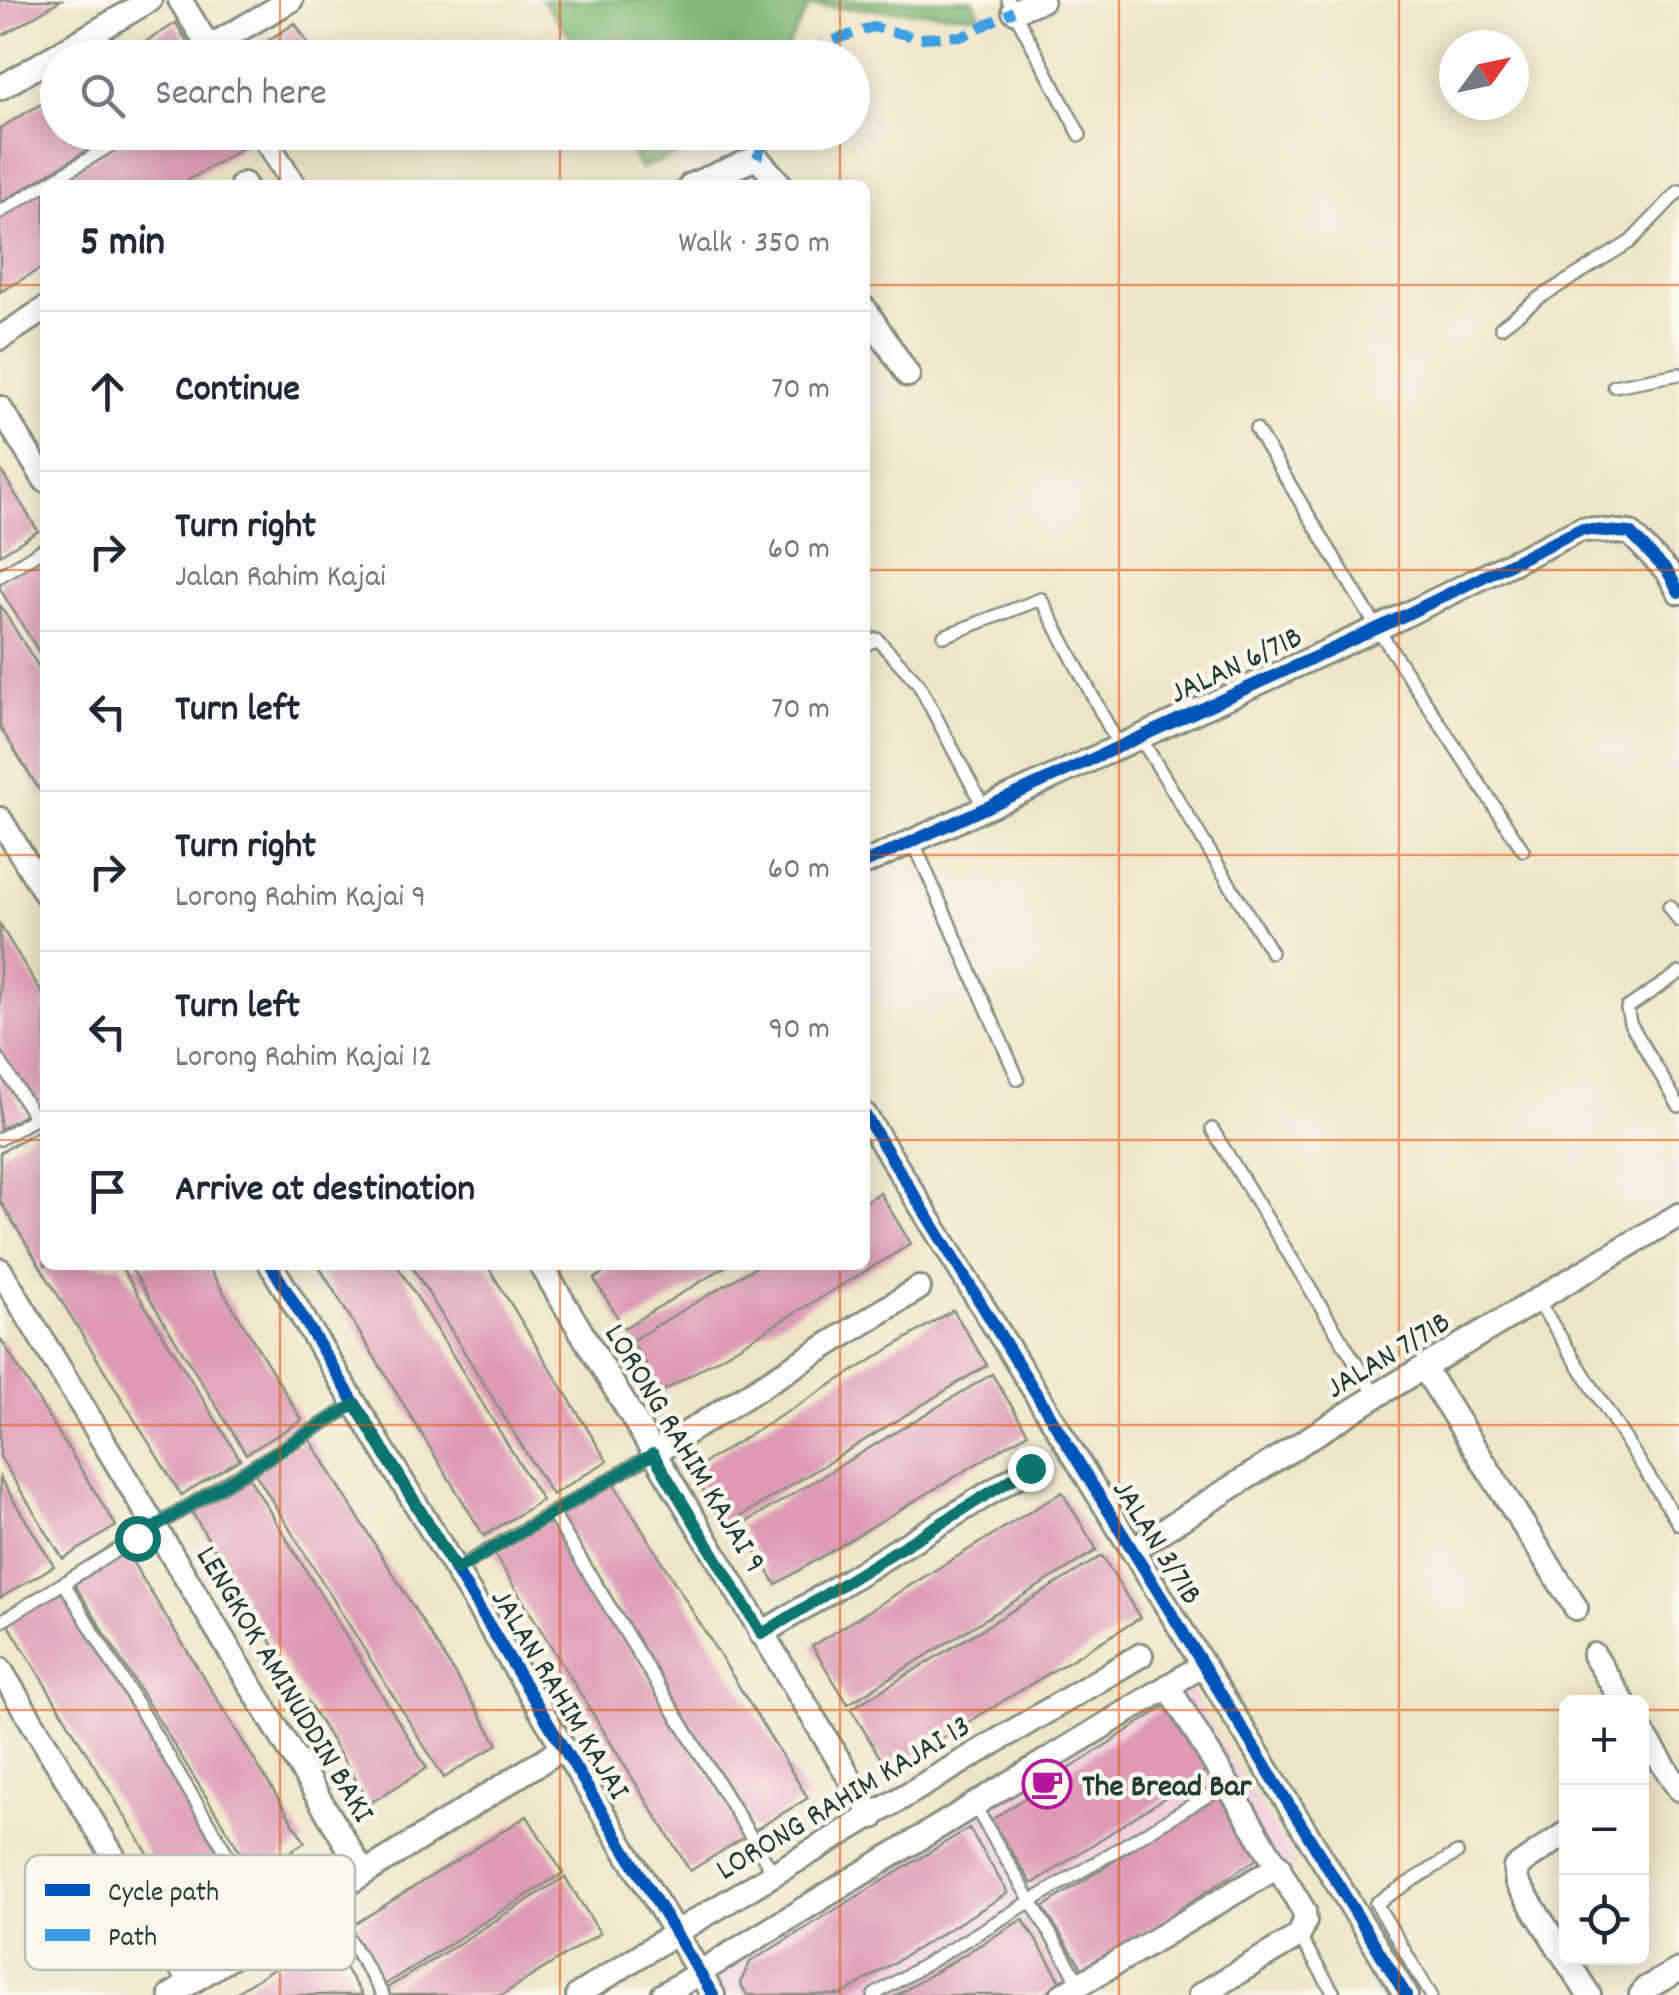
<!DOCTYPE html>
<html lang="en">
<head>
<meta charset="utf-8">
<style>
  :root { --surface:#fff; --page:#f2f2f3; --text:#1f2937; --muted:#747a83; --line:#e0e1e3 }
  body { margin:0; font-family:Dekko,sans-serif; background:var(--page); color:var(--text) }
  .controls { position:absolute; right:30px; bottom:30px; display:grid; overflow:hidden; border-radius:15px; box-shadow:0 5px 25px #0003 }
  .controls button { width:90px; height:90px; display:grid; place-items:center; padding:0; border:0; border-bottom:2px solid var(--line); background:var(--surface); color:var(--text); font:50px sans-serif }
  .compass { position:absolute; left:1439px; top:30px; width:90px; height:90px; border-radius:50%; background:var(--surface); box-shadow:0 5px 25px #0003; rotate:57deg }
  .stop { position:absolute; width:30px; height:30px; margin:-22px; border:8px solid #0f766e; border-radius:50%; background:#fff }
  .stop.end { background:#0f766e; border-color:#fff; box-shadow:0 2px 10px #0008 }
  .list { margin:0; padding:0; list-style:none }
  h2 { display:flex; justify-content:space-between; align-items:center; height:130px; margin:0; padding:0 40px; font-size:42px }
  h2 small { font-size:32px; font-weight:400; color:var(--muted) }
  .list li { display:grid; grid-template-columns:65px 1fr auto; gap:30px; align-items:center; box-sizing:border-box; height:160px; padding:0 40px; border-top:2px solid var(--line) }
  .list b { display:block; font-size:38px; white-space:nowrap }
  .list p { margin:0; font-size:32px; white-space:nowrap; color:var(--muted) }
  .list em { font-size:32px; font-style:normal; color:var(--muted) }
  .icon { flex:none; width:55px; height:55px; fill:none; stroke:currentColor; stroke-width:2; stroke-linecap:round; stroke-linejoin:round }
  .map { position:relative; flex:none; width:1679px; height:1995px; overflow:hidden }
  .search { position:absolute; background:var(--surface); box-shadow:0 5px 25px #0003; left:40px; top:40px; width:830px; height:110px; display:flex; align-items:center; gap:25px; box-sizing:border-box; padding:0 35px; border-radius:55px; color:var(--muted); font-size:38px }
  .panel { position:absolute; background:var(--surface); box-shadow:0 5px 25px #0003; left:40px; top:180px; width:830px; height:1090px; border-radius:15px }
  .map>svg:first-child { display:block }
</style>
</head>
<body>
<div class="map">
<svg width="1679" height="1995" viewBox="0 0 1679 1995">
  <rect width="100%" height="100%" fill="#fbf7ec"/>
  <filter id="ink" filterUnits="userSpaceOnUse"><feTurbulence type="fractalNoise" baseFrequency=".01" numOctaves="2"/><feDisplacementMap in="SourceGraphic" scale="20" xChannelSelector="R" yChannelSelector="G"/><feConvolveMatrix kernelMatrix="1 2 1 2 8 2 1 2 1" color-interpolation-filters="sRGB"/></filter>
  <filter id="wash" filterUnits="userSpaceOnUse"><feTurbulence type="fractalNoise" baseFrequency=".0048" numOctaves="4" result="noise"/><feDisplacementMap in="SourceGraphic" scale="40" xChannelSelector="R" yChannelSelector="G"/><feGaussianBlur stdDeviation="2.25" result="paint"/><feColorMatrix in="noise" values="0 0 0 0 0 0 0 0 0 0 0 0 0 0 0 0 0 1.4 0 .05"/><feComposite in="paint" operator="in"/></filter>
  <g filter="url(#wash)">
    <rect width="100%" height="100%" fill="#efe4c7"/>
    <path fill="#f2cfe1" d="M1186,1685L1295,1865L1060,1995H663Z"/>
    <path fill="#82b976" stroke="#507b55" stroke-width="2.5" d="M542,0H973L980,15L809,6L782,57L588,58Z
      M624,133H738L639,169Z"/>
    <g id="blocks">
      <path fill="#dd99b6" d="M0,0H61L0,37Z
        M176,23L197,58H119L155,36Z
        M295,23L317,58H275L266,42Z
        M58,94V132H118L0,203V128Z
        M136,132H246L252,142L180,185H48Z
        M45,187V266L0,292V214Z
        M0,469L38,531L0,555Z
        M45,554V662L0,589V582Z
        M0,605L45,677V799L0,727Z
        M0,925L45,998V1102L36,1107L0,1049Z
        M0,1072L26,1114L0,1129Z
        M38,1130L45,1142V1265H120L240,1459L181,1495L0,1201V1153Z
        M880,1193L911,1244L662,1392L631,1341L759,1265H865V1202Z
        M129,1265H207L302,1420L246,1454Z
        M318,1265H397L542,1500L484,1536Z
        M411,1265H487L607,1461L552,1495Z
        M616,1265H728L624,1328L594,1279Z
        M953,1310L987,1365L725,1526L691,1471Z
        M0,1338L116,1526L63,1559L0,1457Z
        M992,1374L1028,1433L776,1584L740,1526Z
        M308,1436L498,1744L444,1778L253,1470Z
        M248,1476L427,1768L370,1803L191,1511Z
        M0,1478L54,1566L0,1598Z
        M612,1481L808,1798L755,1830L560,1513Z
        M1062,1492L1097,1550L848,1704L812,1646Z
        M551,1519L746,1836L690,1871L494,1554Z
        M125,1550L305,1842L254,1874L73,1582Z
        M1102,1556L1140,1618L888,1771L851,1709Z
        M62,1589L240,1882L185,1915L7,1622Z
        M1170,1703L1212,1767L1032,1884L991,1820Z
        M1222,1791L1263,1855L1084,1971L1043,1907Z
        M527,1816L563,1873L382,1986L347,1929Z
        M969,1828L1008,1893L841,1995H747L740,1983L750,1962Z
        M565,1877L600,1933L502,1995H387L384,1990Z
        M1023,1919L1062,1983L1042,1995H897Z
        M325,1936L362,1995H232L280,1965Z"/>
    </g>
  </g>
  <g filter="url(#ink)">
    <use href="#blocks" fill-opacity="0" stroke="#87907e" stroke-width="2.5"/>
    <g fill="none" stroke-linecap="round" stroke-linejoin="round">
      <g stroke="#87907e" stroke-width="16">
        <path id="service" d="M1008,0L1080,135
          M45,185L133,132
          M0,212L45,185
          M1501,327L1539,298L1630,242L1679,191
          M1614,386L1679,374
          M1256,429L1377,628L1523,850
          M0,576L45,548
          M944,636L1041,599L1119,746
          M865,645L877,639L918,683L984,808
          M1140,737L1271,952
          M913,841L1018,1079
          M1669,906L1679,921
          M1679,973L1627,1008L1630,1023L1679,1106
          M0,1061L35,1118
          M1212,1129L1376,1396
          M0,1139L45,1112
          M1537,1300L1679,1524
          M552,1513L774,1874
          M455,1570L653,1454
          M64,1583L273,1930
          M0,1622L355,1404
          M974,1805L1080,1984
          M324,1898L383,1995
          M1299,1936L1335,1995
          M874,1995L1229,1783
          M1431,1995L1376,1903L1457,1853"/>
      </g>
      <g stroke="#87907e" stroke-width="28">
        <path id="minor" d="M180,0L215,57
          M1014,11L1042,0
          M209,47L291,0
          M0,88L150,0
          M261,132L294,185
          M242,185L244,184
          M691,185L757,158L781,185
          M865,309L908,375
          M0,338L45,309
          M0,408L45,480
          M0,819L45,893
          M865,863L1389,623L1581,529L1630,533L1668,572L1679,592
          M865,1115L1406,1995
          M271,1265L713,1995
          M541,1265L873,1817
          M0,1270L364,1873
          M1424,1368L1576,1608
          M653,1454L919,1288
          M1132,1550L1376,1396L1679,1215
          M761,1634L1030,1468
          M1594,1655L1623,1702
          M0,1669L190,1983
          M1168,1686L1304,1911L1305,1921L1299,1936L1200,1995
          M1642,1732L1679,1789
          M1566,1833L1515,1868L1517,1882L1589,1995
          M171,1995L563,1748
          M578,1995L675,1933L1141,1655
          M663,1995L1203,1665
          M1062,1995L1279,1866
          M1641,1995L1646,1988L1679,1970"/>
      </g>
      <use href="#service" stroke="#fff" stroke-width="11"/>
      <use href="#minor" stroke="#fff" stroke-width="22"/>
      <path stroke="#3c9ee2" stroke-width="10" stroke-dasharray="20 10" stroke-linecap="butt" d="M811,58L825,43L873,27L918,38L963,36L1014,11
        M757,158L768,132"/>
      <g stroke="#fbf7ec" stroke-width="19">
        <path id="cycleway" d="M865,863L1389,623L1581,529L1630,533L1668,572L1679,592
          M865,1115L1406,1995
          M271,1265L713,1995"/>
      </g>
      <use href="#cycleway" stroke="#0057b8" stroke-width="12"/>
    </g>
  </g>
  <g fill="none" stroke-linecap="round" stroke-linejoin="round" filter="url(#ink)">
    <path stroke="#0f766e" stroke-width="12" d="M137,1538L355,1404L456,1570L653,1454L762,1634L1030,1468"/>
  </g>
  <path fill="none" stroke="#de580e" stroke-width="2.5" stroke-opacity="0.55" d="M280,0V58M560,0V58M840,0V58M1119,0V1995M1399,0V1995M280,132V185M560,132V185M840,132V185M0,285H45M865,285H1679M0,570H45M865,570H1679M0,855H45M865,855H1679M0,1140H45M865,1140H1679M280,1265V1995M560,1265V1995M840,1265V1995M0,1425H1679M0,1710H1566M1642,1710H1679"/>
  <defs>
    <g id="cafe-ring" transform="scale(2.5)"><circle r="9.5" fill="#fbf7ec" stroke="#b5179e" stroke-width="1.5"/><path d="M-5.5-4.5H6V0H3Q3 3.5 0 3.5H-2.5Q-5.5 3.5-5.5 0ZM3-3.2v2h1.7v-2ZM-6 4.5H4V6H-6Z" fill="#b5179e"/></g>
  </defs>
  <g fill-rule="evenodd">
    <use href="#cafe-ring" x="1047" y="1784"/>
  </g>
  <g text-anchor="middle" stroke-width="9" stroke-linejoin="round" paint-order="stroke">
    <g font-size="32" fill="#1f3d34" stroke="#fbf7ec">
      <text transform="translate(1235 663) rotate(-25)" y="11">JALAN 6/71B</text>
      <text transform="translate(1387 1353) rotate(-31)" y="11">JALAN 7/71B</text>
      <text transform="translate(687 1447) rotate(59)" y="11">LORONG RAHIM KAJAI 9</text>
      <text transform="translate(1159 1541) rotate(58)" y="11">JALAN 3/71B</text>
      <text transform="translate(287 1683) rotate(59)" y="11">LENGKOK AMINUDDIN BAKI</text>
      <text transform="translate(562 1693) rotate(59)" y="11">JALAN RAHIM KAJAI</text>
      <text transform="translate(842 1796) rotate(-31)" y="11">LORONG RAHIM KAJAI 13</text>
    </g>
    <g font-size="32" font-weight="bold" fill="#1f3d34" stroke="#fbf7ec" text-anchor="start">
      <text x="1082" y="1795">The Bread Bar</text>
    </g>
  </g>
  <rect x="25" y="1855" width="330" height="115" rx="15" fill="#fbf7ec" stroke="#b9bfb5" stroke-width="2.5"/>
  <rect x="45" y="1884" width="45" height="12" fill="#0057b8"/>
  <rect x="45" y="1929" width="45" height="12" fill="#3c9ee2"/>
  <g font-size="28" fill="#1f3d34">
    <text x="108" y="1900">Cycle path</text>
    <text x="108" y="1945">Path</text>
  </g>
</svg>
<div class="controls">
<button>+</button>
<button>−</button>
<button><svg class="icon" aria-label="locate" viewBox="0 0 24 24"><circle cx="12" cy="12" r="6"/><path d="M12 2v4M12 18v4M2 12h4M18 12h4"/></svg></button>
</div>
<svg class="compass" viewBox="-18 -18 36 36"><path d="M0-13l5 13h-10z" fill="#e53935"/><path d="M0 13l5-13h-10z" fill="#747a83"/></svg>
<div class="stop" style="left:137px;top:1538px"></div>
<div class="stop end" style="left:1030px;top:1468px"></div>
<div class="search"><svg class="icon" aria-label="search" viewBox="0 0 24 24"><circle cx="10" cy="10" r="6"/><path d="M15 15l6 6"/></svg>Search here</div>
<section class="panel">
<h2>5 min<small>Walk · 350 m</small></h2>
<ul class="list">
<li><svg class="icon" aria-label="ahead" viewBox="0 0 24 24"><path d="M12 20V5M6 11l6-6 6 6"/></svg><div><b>Continue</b></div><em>70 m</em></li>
<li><svg class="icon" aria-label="right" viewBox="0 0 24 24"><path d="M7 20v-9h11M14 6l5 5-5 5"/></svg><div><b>Turn right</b><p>Jalan Rahim Kajai</p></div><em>60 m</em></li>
<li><svg class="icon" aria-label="left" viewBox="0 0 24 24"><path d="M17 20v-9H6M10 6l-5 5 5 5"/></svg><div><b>Turn left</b></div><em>70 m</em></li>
<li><svg class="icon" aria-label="right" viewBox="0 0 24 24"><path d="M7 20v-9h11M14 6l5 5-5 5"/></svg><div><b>Turn right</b><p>Lorong Rahim Kajai 9</p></div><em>60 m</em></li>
<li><svg class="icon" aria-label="left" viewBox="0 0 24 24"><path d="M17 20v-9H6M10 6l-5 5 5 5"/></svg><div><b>Turn left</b><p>Lorong Rahim Kajai 12</p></div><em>90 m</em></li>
<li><svg class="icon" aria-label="arrive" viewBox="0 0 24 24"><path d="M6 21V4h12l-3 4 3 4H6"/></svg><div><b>Arrive at destination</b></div></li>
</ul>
</section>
</div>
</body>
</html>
